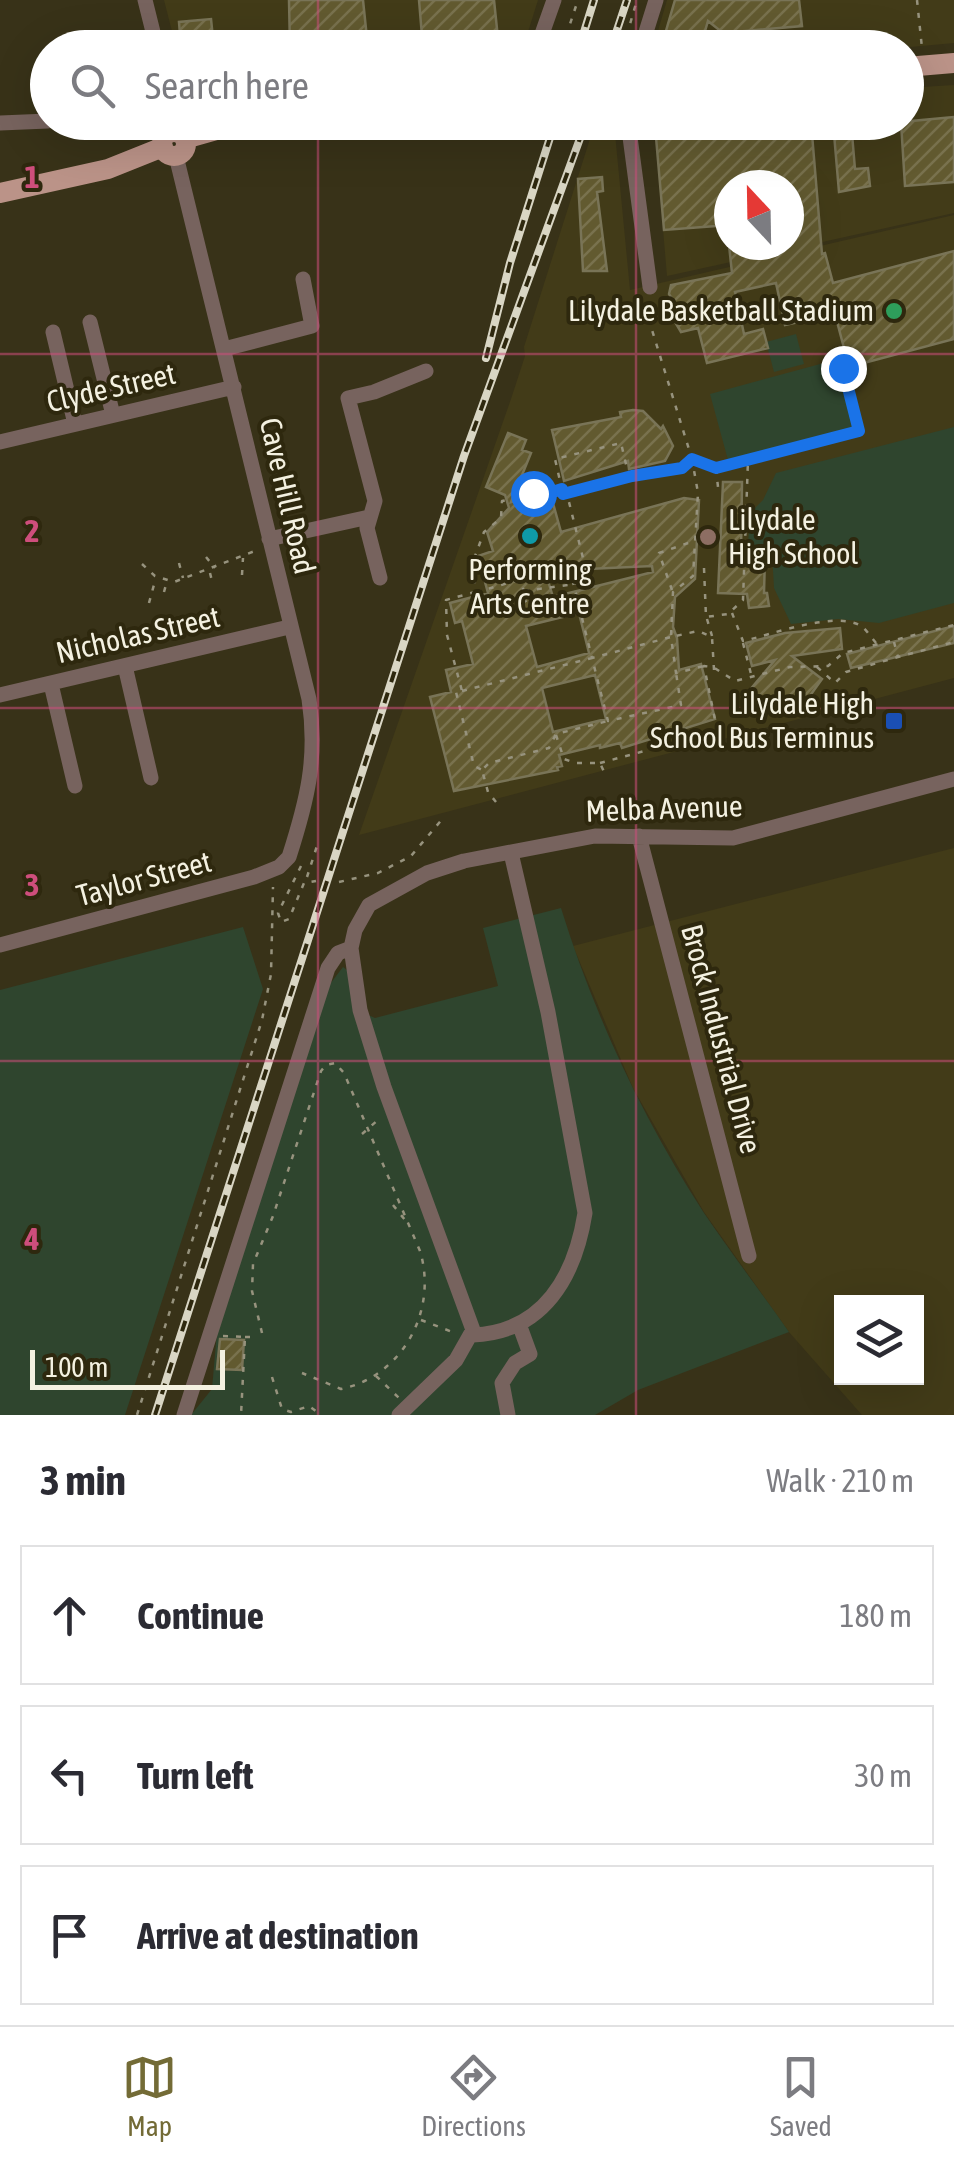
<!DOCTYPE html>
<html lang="en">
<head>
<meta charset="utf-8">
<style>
  :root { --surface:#fff; --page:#f2f2f3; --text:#2b2b33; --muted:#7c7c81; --line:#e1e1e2; --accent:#736b36 }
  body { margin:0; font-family:"Asap Condensed",sans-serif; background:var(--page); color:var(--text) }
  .controls { position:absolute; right:30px; bottom:30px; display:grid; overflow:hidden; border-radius:0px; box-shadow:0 10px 40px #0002 }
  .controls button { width:90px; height:90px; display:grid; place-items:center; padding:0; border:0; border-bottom:2px solid var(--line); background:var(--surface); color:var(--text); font:50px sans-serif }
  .compass { position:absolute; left:714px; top:170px; width:90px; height:90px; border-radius:50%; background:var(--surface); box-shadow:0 10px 40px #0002; rotate:338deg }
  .scale { position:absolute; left:30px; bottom:25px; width:195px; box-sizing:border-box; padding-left:10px; border:5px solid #f4f1e1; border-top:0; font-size:28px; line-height:35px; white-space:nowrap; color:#f4f1e1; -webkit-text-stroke:8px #2e280e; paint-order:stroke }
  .stop { position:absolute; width:30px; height:30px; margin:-22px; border:8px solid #1a73e8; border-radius:50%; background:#fff }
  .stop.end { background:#1a73e8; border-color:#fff; box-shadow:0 2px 10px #0008 }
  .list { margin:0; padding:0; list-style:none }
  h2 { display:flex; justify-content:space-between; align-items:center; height:130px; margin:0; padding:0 40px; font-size:42px }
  h2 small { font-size:32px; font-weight:400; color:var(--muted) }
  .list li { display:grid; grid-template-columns:65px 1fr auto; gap:30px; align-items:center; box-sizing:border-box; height:140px; margin:0 20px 20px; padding:0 20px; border:2px solid var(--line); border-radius:0px }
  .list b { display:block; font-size:38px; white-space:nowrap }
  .list em { font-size:32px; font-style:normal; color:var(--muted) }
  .icon { flex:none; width:55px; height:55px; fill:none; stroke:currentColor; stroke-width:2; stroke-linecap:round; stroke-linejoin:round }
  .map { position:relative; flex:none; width:954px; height:1415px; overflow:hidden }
  .search { position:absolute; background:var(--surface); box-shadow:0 10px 40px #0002; left:30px; right:30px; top:30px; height:110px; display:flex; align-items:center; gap:25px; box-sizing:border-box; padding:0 35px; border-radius:55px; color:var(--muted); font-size:38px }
  .sheet { height:610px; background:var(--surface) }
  nav { display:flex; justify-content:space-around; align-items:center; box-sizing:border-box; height:140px; border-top:2px solid var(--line); background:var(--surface); font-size:28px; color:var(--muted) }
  nav a { display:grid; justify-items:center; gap:5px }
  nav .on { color:var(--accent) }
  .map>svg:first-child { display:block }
</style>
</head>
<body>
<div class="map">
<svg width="954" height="1415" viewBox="0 0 954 1415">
  <defs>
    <pattern id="building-hatch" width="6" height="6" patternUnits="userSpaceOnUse" patternTransform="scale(2.5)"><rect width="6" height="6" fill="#625a30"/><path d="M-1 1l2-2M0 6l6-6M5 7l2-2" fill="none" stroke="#79724e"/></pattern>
  </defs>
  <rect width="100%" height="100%" fill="#383218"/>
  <path fill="#423b18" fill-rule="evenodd" d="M164,0H538L523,48L176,47Z
    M667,0H954V43L899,48H653Z
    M954,85V213L667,276L654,123L906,122L907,88ZM729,185H789V245H729Z
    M595,123H614L630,290L954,215V678L359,835L512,396L525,356L524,347Z
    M954,848V1415H862L789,1332L704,1212L633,1088L573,946ZM842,1302H916V1378H842Z"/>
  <path fill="#2f452e" d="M796,334L804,364L774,372L766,342Z
    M835,360L855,428L728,460L710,394Z
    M954,427V603L879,623L838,619L791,624L774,588L772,553L748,546L750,513L763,500L776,473Z
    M561,908C594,1015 643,1119 704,1213C731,1253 761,1292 789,1332L638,1390L595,1415H191L212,1389L217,1331L330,984L343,967L347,970L355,1009L375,1018L498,986L483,928Z
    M243,927L263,989L125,1415H0V990Z"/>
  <path fill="url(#building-hatch)" stroke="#797457" stroke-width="2.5" fill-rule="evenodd" d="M289,0H363L368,48H290Z
    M419,0H494L499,48H423Z
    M675,0H799L802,26L723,33L708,21L700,48H661Z
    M211,19L214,48H181L179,22Z
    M954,117V182L905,186L901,122Z
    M736,122H811L822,254L825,253L833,283L954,251V339L849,367L835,314L785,325L776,283L735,292L744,334L763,329L768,348L707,363L698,328L681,332L675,322L676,305L669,294L671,285L732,273L729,245H789V185H729V225L664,230L656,137L737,129Z
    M833,122H851L855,169L868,168L870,186L839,192Z
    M602,177L603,191L597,192L607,271H583L578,179Z
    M633,410L643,411L661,429L663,426L673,446L665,461L629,469L628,461L564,481L552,430L621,417L620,412Z
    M508,433L526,440L522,450L531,453L511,502L536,495L537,500L551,496L561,532L684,498L699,500L695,579L675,597L673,627L677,638L679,670L701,664L715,719L622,748L620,743L600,748V745L559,755L562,766L557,767L558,770L454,791L430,697L451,692L446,670L473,664L462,621L455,623L450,603L488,593L478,556L493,551L487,532L509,508L505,495L486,487ZM652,566L653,572L553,597L545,571ZM579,613L589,653L537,667L526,626ZM595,675L606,719L553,732L542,688Z
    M723,482H742L741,554L765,556L764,593H767L769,606L749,608L747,594L718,593Z
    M954,626V643L851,668L847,654Z
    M840,628L842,649L792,656L822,679L804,704L800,707L792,703L784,711L774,707L767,713L750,703L749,691L775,660L752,666L746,643L785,633Z
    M220,1339L244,1340L242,1370L217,1369Z"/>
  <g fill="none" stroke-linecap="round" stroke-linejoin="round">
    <path stroke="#97937e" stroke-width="2.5" stroke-dasharray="5 8" stroke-linecap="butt" d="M917,0L922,48
      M562,48L578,0
      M623,48L637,0
      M716,469L718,487
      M629,477L621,443L555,459L563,494L629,477L632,476L682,468L692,459L643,301
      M206,557L215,568
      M179,563L183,578
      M142,564L155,576L174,582L260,549
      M704,568L706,617L728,614L743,600L748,460L859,431L843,367
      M564,570L573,582L592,658L671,637L676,673L704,666
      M210,573L212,581
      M242,575L243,558
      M672,590L659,553L694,541
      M524,591L589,582L567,494
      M164,592L167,581
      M475,592L446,600L447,635L462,691L456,692L474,766L482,770
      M149,603L155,581
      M522,603L526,601L522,584L515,581L477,592L471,567L484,532L501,518L502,501L561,489
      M732,613L743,641C771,635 835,610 861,626C867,630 872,639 877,644
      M707,619L712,636
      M894,642L898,657L954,642
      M743,643L752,678
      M817,667L835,683L846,672L898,657
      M714,670L712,637L698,631L671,637L673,592L693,576L698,493L692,459L716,468L747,460
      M462,691L592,658L608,721L681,705L676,673
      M556,735L564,759L575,763H600L605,774
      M720,744L704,666L713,667L735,681L790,667L828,666L843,653L954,625
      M600,763L719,731
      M496,802L488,792L482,770L489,763L549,748L556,734L608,721
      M301,866L278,913L281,922L289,919L304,883L316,881
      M307,877L317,846
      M339,882L378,873L411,856L444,817
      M362,1134L379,1119
      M393,1205L405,1220
      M421,1320L455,1333
      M262,1333L252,1291L253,1264L273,1216L321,1071L326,1065L335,1063L344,1073L420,1251C438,1310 403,1376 341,1389L302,1373
      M223,1336L245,1337L241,1415
      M245,1337H258
      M376,1376L399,1398
      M272,1377L282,1409L291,1412L309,1406L321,1415
      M137,1415L262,1020L271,974L273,887"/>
    <path stroke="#77635e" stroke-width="15" d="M145,0L157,48
      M537,48L554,0
      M641,48L656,0
      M171,122L173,132
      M628,122L650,287
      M0,123L48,121
      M90,322L113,415
      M53,332L75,424
      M224,349L312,326L303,279
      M0,442L234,387
      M269,539L369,517
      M380,578L367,528L375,501L348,398L374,392L426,371
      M125,666L151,778
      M51,684L75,786
      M0,695L289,627
      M639,836L749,1256
      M0,945L254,877L279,867L289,857C307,801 318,758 309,699L176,156
      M473,1335C544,1332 575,1276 585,1213L548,1012L511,853
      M184,1415L328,968L338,953L351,948
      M399,1415L456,1360L473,1330L384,1087L360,1010L351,948L355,930L369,905L427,873L464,861L595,836L733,838L954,779
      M508,1415L502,1383L515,1363L530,1354L519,1324"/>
    <path stroke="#bb9388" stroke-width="20" d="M906,67L954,63
      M162 144a12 12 0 1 1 24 0a12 12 0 1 1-24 0Z
      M185,139L245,122
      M0,193L108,169L163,147"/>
    <g stroke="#d9d6c4" stroke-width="8">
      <path id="rail" d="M579,48L594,0
        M611,48L627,0
        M486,358L510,263L555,122
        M155,1415L464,456L586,122"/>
    </g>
    <use href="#rail" stroke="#2e280e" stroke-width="4" stroke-dasharray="11" stroke-linecap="butt"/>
  </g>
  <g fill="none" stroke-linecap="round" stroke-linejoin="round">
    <path stroke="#1a73e8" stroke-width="12" d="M533,493L540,496L562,489L563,494L632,476L682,468L692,459L716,468L859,431L843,368"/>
  </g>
  <path fill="none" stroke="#ce4e7c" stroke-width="2.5" stroke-opacity="0.55" d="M318,0V48M636,0V48M318,122V1415M636,122V1415M0,354H954M0,708H954M0,1061H954"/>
  <circle fill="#2e9e5b" stroke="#2e280e" stroke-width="4" cx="894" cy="311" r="10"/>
  <circle fill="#0f9aa8" stroke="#2e280e" stroke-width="4" cx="530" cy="536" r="10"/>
  <circle fill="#8d6e63" stroke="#2e280e" stroke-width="4" cx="708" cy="537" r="10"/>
  <rect fill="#1a4fb4" stroke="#2e280e" stroke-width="4" x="884" y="711" width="20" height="20" rx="5"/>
  <g text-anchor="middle" stroke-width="8" stroke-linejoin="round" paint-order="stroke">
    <g font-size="30" fill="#f4f1e1" stroke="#2e280e" text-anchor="end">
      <text x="874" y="321">Lilydale Basketball Stadium</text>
      <text x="728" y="530" text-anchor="start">Lilydale<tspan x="728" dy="34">High School</tspan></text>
      <text x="530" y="580" text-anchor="middle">Performing<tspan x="530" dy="34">Arts Centre</tspan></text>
      <text x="874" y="714">Lilydale High<tspan x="874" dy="34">School Bus Terminus</tspan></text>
    </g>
    <g font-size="30" fill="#f4f1e1" stroke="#2e280e">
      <text transform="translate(111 388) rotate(-13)" y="10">Clyde Street</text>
      <text transform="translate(287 496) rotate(77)" y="10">Cave Hill Road</text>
      <text transform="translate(138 635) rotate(-13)" y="10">Nicholas Street</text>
      <text transform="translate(664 809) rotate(-2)" y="10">Melba Avenue</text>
      <text transform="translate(144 879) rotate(-15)" y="10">Taylor Street</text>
      <text transform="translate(721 1039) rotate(75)" y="10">Brock Industrial Drive</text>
    </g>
  </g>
  <g font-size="32" text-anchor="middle" font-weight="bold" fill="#ce4e7c" stroke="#2e280e" stroke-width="8" stroke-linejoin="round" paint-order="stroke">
    <text x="32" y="188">1</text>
    <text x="32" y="542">2</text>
    <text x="32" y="896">3</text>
    <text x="32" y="1250">4</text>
  </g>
</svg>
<div class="controls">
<button><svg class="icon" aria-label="layers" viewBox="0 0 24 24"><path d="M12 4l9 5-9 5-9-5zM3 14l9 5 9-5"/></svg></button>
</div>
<svg class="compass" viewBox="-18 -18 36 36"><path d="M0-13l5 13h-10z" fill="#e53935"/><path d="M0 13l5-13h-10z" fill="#7c7c81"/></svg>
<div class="scale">100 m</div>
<div class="stop" style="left:533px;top:493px"></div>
<div class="stop end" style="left:843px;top:368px"></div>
<div class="search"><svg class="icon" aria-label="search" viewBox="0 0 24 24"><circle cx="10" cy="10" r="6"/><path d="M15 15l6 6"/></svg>Search here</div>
</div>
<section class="sheet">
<h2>3 min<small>Walk · 210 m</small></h2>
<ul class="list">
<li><svg class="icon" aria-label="ahead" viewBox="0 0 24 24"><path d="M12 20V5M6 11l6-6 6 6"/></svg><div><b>Continue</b></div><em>180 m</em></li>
<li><svg class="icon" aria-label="left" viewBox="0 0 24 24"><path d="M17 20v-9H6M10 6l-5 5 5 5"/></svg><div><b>Turn left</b></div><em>30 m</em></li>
<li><svg class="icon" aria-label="arrive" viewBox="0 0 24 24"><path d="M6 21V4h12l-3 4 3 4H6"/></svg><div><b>Arrive at destination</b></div></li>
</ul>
</section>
<nav>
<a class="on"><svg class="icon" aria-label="map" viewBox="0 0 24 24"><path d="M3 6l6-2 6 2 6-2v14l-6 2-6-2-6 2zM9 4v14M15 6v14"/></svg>Map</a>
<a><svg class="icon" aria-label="directions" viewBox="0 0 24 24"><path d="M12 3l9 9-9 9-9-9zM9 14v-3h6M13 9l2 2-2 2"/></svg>Directions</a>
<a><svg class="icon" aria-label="saved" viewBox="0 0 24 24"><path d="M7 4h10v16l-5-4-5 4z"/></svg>Saved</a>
</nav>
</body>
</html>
